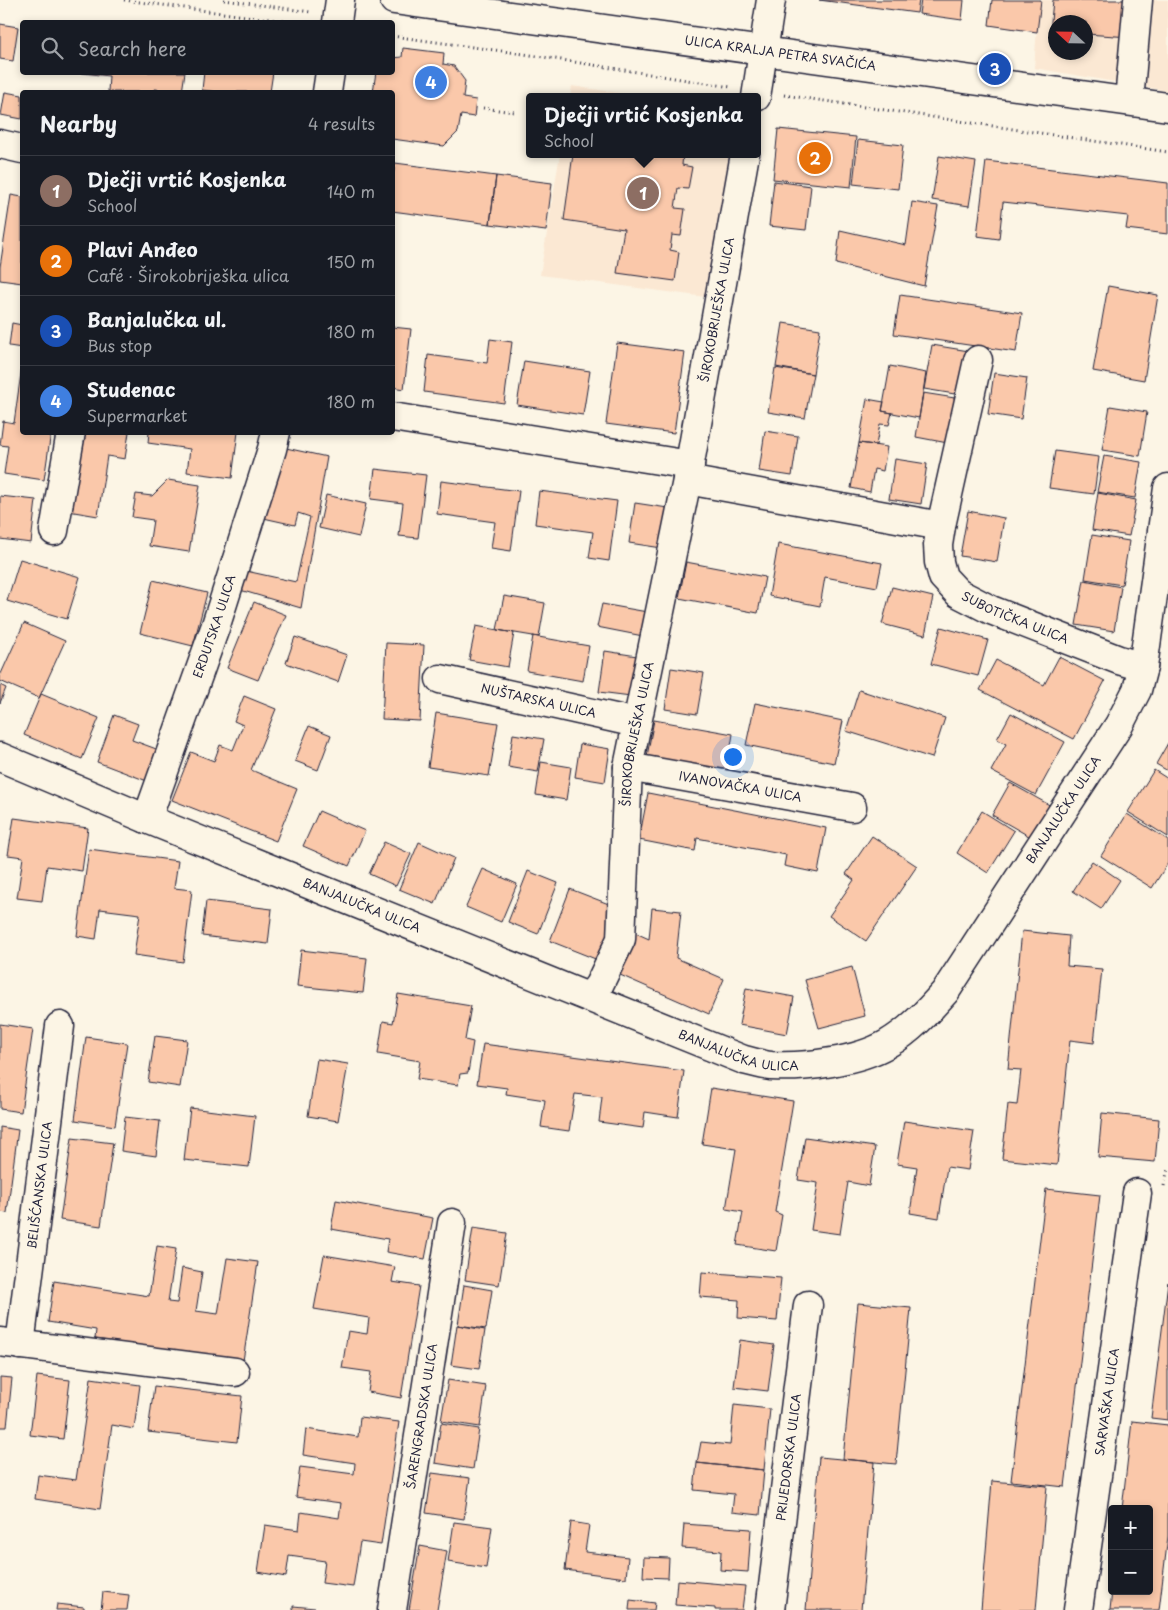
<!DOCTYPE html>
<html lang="en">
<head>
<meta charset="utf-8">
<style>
  :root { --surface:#171b24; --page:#20242c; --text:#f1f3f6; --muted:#9ea1a6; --line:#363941; --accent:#1f6fb2 }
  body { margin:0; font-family:"Playpen Sans",sans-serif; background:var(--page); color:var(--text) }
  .controls { position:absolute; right:15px; bottom:15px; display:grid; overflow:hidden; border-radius:5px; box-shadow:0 2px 8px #0003 }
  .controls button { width:45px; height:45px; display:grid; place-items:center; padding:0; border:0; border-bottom:1px solid var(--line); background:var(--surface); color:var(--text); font:25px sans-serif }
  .compass { position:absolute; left:1048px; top:15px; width:45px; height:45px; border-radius:50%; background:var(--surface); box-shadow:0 2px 8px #0003; rotate:292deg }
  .you { position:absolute; left:732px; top:756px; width:18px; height:18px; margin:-12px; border:4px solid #fff; border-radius:50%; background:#1a73e8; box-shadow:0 0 0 8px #1a73e833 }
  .badge { display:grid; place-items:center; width:32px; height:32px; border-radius:50%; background:var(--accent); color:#fff; font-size:16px; font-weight:700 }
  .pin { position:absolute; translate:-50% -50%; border:2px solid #fff; box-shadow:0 1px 5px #0006 }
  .popup { position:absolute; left:526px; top:93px; width:235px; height:65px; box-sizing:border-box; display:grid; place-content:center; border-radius:5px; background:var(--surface); filter:drop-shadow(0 1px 4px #0005); font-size:16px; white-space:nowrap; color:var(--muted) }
  .popup b { font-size:19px; color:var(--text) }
  .popup::after { content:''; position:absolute; left:50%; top:100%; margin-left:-10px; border:10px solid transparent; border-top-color:var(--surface) }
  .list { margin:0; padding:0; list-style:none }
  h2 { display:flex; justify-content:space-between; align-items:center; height:65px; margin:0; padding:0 20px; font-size:21px }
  h2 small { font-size:16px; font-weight:400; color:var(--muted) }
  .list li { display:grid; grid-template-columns:32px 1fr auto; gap:15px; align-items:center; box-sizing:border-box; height:70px; padding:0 20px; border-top:1px solid var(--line) }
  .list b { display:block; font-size:19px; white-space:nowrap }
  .list p { margin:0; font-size:16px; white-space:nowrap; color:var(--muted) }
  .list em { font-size:16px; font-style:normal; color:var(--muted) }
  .icon { flex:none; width:28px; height:28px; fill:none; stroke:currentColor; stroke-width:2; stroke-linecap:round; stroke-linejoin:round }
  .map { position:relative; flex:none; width:1168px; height:1610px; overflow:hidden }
  .search { position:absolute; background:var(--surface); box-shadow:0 2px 8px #0003; left:20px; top:20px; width:375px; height:55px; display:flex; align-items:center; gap:12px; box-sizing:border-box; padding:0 18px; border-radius:5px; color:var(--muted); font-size:19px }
  .panel { position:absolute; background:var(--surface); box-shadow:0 2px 8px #0003; left:20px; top:90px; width:375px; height:345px; border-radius:5px }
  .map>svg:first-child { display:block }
</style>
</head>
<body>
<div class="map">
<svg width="1168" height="1610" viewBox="0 0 1168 1610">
  <rect width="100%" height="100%" fill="#fcf5e5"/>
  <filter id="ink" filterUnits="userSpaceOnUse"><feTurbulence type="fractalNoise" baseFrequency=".02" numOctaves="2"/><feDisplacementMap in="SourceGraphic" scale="10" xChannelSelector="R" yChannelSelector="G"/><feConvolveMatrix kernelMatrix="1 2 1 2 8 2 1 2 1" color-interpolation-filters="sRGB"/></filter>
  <g filter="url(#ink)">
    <path fill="#fbe8d3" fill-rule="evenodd" d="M1039,0H1168V91L1034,68ZM1056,22H1086V52H1056Z
      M572,86L646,97H570Z
      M560,154H738L713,298L540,275Z"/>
    <path fill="#fac8aa" stroke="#22223b" d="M819,0H919L917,13Z
      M921,0H964L962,20L919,14Z
      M992,0H1041L1037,32L989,25Z
      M1053,0H1133L1130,37L1086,34V22H1056V32H1050Z
      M0,24L18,27L13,61L0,59Z
      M403,48L444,53L443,64L454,66L465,81L463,98L476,100L474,117L461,115L458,132L444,146L392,139V92H373L376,72H392V58L402,57Z
      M73,72H185L182,92L155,89V92H108L109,76Z
      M204,72H273L270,92H219L202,90Z
      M5,92L22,95V119L1,115Z
      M778,129L856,137L851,187L773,179Z
      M858,140L903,145L898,189L853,184Z
      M573,154H683L682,165L692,167L688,189L678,188L675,208L685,209L681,236L672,235L670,250L679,252L675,281L617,273L624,229L564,220Z
      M939,156L976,162L969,206L932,200Z
      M986,161L1168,183V234L1126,229L1128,216L1003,202L999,239L977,236Z
      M395,163L496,176L490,224L392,211V183Z
      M496,176L552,183L546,231L490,224Z
      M774,181L811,186L806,230L769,226Z
      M11,195L22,197V283L0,280V267Z
      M912,202L938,206L924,286L836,264L840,230L906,245Z
      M1108,286L1158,295L1144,380L1093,371Z
      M900,295L1022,313L1016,352L894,334Z
      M12,323L22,325V348L9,346Z
      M783,323L820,329L813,374L776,367Z
      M392,327L411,329L404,389L392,387Z
      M490,339L512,342L504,403L424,392L428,355L487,363Z
      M617,343L685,352L674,433L606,424Z
      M932,345L969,351L961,395L924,389Z
      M524,361L590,371L583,415L517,405Z
      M22,366V432H51L44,480L4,474L8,446L0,445L3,421L14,423Z
      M890,366L926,373L919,418L882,411Z
      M775,368L813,374L805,418L768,412Z
      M994,373L1027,378L1021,419L988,414Z
      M923,393L961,399L953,444L916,437Z
      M867,399L884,402L882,411L892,413L889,425L880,424L876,445L859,443Z
      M1110,406L1147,412L1140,456L1102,450Z
      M765,431L798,436L792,476L759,471Z
      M84,432H129L125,459L107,456L98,516L68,511Z
      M149,432H238L232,478L187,472L190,449L148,443Z
      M859,443L887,447L883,471L874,469L870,492L851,488Z
      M286,448L327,457L301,608L240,590L246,571L296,582L310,517L298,513L295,525L259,517Z
      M1055,451L1099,457L1094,494L1049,488Z
      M1104,456L1141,462L1135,498L1097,492Z
      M895,459L927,464L921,504L889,499Z
      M375,469L426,475L418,538L399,536L403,503L371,499Z
      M168,480L200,485L189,552L149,546L153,520L132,517L136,494L152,496Z
      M441,481L519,491L511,551L491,548L495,522L437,514Z
      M539,491L617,501L609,561L589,558L593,532L535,524Z
      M1098,493L1136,500L1129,536L1092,530Z
      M326,495L366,504L359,537L319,528Z
      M0,496L36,500L31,543L0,539Z
      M635,503L668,508L662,548L629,543Z
      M968,511L1004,518L997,562L960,556Z
      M1092,535L1129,541L1122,585L1085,579Z
      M778,544L882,563L877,587L825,577L820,606L769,596Z
      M20,559L80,577L67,619L7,601Z
      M686,562L765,577L758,613L679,598Z
      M153,580L207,593L193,646L140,633Z
      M1084,580L1121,587L1114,631L1076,625Z
      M892,587L933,597L925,635L882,624Z
      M504,596L545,603L539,637L497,630Z
      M254,602L286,615L258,680L227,668Z
      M602,604L653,613L648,637L597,627Z
      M24,623L65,641L39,698L0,681V676Z
      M476,626L514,633L508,667L469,660Z
      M941,627L988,640L978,676L931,664Z
      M533,636L589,646L583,681L527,671Z
      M295,637L347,655L338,682L286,663Z
      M386,643L424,645L420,721L382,719Z
      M605,651L637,656L631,696L599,692Z
      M1059,657L1105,681L1074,739L980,690L996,660L1044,685Z
      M671,668L704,673L697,714L665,709Z
      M0,685L6,688L0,703Z
      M859,690L945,718L932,758L846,731Z
      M41,694L99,718L82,759L24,735Z
      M244,696L276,709L251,770L297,789L276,841L172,800L191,752L214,761L220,745L233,750L243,725L234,721Z
      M755,703L843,721L834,763L746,745Z
      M436,713L498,723L489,776L428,767Z
      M1011,713L1065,742L1036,795L991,771L1006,744L997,739Z
      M114,715L138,724L132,740L159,750L147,781L97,762Z
      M654,720L733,734L727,771L647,756Z
      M309,726L331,735L318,770L295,761Z
      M513,734L544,739L538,772L508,767Z
      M1168,743V771L1156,764Z
      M580,744L610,749L605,782L575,777Z
      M541,762L571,767L566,800L536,795Z
      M1154,770L1168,779V837L1128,812Z
      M1010,783L1053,807L1034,839L992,815Z
      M648,793L826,828L818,873L784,866L786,855L697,838L695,851L639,840Z
      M319,811L365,831L349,866L303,846Z
      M982,811L1014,831L988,873L957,853Z
      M1127,814L1168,840V863L1152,888L1101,856Z
      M14,818L88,828L82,871L47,866L42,901L17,898L23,857L8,855Z
      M872,836L917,866L866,941L829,916L854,880L846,874Z
      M384,842L411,854L396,886L369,874Z
      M419,842L454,858L435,904L399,889Z
      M89,849L178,861L174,888L192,890L183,962L134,955L140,914L100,909L96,939L77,936Z
      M1092,861L1120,880L1101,909L1073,891Z
      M483,869L517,884L501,922L466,907Z
      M528,871L558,883L538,934L508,922Z
      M570,889L619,908L598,960L550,941Z
      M206,901L272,909L268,944L202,936Z
      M652,908L681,911L676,958L724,979L709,1014L611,971L629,930L649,939Z
      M1022,931L1069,936L1067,966L1102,969L1094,1043L1070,1040L1057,1165L1002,1159L1008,1104L1017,1105L1021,1070L1008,1069Z
      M301,950L367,958L363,993L297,986Z
      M852,967L865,1016L819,1028L805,980Z
      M746,988L794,997L787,1034L739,1025Z
      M398,994L471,1006L465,1040L473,1042L468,1073L460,1074L458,1085L417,1079L420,1061L378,1054L383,1021L393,1023Z
      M0,1024L33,1029L21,1112L0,1109Z
      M155,1036L187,1040L180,1087L148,1082Z
      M86,1037L127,1043L115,1126L75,1120Z
      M483,1044L684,1071L678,1117L645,1112L643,1128L599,1122L602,1097L575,1094L569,1131L541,1127L545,1100L506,1094L507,1088L477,1084Z
      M317,1059L348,1064L338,1121L308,1116Z
      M711,1088L793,1101L775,1212L782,1215L776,1251L737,1245L743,1212L726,1209L736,1149L702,1144Z
      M190,1108L255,1116L249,1167L184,1160Z
      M1102,1113L1159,1119L1155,1162L1098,1157Z
      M125,1117L160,1121L156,1156L121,1151Z
      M904,1121L974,1131L968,1170L947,1167L939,1218L910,1213L917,1167L897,1164Z
      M0,1127L18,1130L7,1213L0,1212Z
      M805,1137L875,1147L869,1186L848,1182L840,1234L811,1230L818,1183L798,1180Z
      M72,1138L113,1143L101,1226L60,1220Z
      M1046,1189L1100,1195L1065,1487L1011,1481Z
      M336,1200L433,1218L425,1259L386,1252L388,1239L331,1229Z
      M473,1228L507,1233L499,1285L465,1280Z
      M157,1246L176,1249L168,1302L177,1303L182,1268L202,1272L196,1311L218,1314L227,1258L258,1262L243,1361L95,1339L96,1330L48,1322L54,1281L149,1296Z
      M324,1255L395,1267L392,1282L419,1286L401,1398L368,1392L371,1372L342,1368L348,1331L367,1334L369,1318L314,1309Z
      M702,1272L781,1278L777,1321L738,1318L739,1300L700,1297Z
      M1168,1282V1420L1151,1418Z
      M464,1285L492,1290L486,1329L458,1325Z
      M858,1303L911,1308L896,1464L843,1459Z
      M457,1325L485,1330L479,1369L451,1365Z
      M740,1340L774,1345L768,1391L734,1387Z
      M37,1376L70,1380L63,1439L30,1435Z
      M0,1377L12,1378L7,1427H0Z
      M91,1378L140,1385L134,1429L112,1425L100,1509L35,1499L38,1475L76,1480Z
      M448,1380L486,1386L480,1427L441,1421Z
      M154,1386L242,1396L237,1442L148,1432Z
      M734,1405L770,1409L764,1470L697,1463L701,1442L730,1445Z
      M360,1417L399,1422L381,1545L360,1542L353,1587L322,1583L325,1561L289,1556L286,1577L258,1572L265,1525L299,1530L301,1512L339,1518L341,1503L296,1497L300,1467L354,1474L355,1463L303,1455L306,1429L358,1437Z
      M1132,1421L1168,1425V1536L1159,1610H1110L1112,1591H1149V1509H1122Z
      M441,1423L479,1429L473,1469L435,1463Z
      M819,1457L874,1462L861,1610H806Z
      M697,1463L764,1470L760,1515L732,1512L734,1494L694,1490Z
      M432,1473L470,1478L464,1519L426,1513Z
      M992,1481L1047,1486L1036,1610H981Z
      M454,1522L492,1527L486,1568L448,1562Z
      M571,1522L589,1525L585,1552L628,1557L626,1578L565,1570Z
      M684,1524L751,1529L748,1572L720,1570L721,1551L682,1548Z
      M420,1546L447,1551L437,1610H409Z
      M644,1557L669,1558L668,1578L643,1577Z
      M677,1580L745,1586L742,1610H715V1608L675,1605Z
      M103,1592L129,1595L127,1610H101Z
      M630,1600L655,1603L654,1610H629Z
      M57,1604L84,1607V1610H56Z
      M293,1606L315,1608V1610H293Z"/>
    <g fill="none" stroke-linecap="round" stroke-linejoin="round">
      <g stroke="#22223b" stroke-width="31">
        <g id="minor">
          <path d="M337,22L340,0"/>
          <path d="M327,92L330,72"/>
          <path d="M756,97L771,0"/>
          <path d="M1129,101L1138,0"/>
          <path d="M0,144L22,149"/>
          <path id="s1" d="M978,360L941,526L938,545L939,562L943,577L958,593L991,610L1119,660L1143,667"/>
          <path d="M392,417L690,465"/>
          <path d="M687,480L941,526"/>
          <path d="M54,531L71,432"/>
          <path id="s2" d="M440,679L637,723"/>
          <path id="s3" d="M0,757L147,819L744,1060C753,1062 762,1065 771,1066C805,1068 858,1061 887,1044C910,1031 928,1011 945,992L1119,725L1137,690L1143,667L1168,488"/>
          <path id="s4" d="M628,767L852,807"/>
          <path id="s5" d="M147,819L216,625L272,449L276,432"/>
          <path id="s6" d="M590,997L599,985L621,939L628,767L687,480L745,154"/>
          <path d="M0,1342L235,1372"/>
          <path id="s7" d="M20,1345L60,1026"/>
          <path id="s8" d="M392,1610L452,1223"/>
          <path id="s9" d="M770,1610L808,1305"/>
          <path id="s10" d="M1078,1610L1137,1193"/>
        </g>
      </g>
      <g stroke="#22223b" stroke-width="31">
        <g id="major">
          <path id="s11" d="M394,0L1168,107"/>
        </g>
      </g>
      <path stroke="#22223b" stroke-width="3" stroke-dasharray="1 4" stroke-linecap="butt" d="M124,0L291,22
        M224,0L311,12
        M392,36L524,54L731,87
        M784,95L1168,152
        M483,108L514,112
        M1164,1186L1168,1169"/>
      <use href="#minor" stroke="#fcf5e5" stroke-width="28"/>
      <use href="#major" stroke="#fcf5e5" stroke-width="28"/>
    </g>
  </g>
  <g text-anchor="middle" stroke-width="4.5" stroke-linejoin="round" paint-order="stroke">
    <g font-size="12" fill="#22223b" stroke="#fcf5e5">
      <text dy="4" stroke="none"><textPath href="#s11" startOffset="390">ULICA KRALJA PETRA SVAČIĆA</textPath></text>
      <text dy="4" stroke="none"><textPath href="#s6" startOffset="704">ŠIROKOBRIJEŠKA ULICA</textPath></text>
      <text dy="4" stroke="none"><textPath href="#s1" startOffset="306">SUBOTIČKA ULICA</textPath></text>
      <text dy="4" stroke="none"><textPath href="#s5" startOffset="204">ERDUTSKA ULICA</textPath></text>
      <text dy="4" stroke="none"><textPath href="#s2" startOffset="101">NUŠTARSKA ULICA</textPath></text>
      <text dy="4" stroke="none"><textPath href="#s6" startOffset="272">ŠIROKOBRIJEŠKA ULICA</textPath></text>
      <text dy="4" stroke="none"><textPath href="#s4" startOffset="114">IVANOVAČKA ULICA</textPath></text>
      <text dy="4" stroke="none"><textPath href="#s3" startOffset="1246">BANJALUČKA ULICA</textPath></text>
      <text dy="4" stroke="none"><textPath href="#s3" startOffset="391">BANJALUČKA ULICA</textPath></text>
      <text dy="4" stroke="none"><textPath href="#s3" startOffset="796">BANJALUČKA ULICA</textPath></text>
      <text dy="4" stroke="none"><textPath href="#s7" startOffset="161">BELIŠĆANSKA ULICA</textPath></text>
      <text dy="4" stroke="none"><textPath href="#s10" startOffset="210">SARVAŠKA ULICA</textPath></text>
      <text dy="4" stroke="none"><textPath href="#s8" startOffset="196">ŠARENGRADSKA ULICA</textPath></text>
      <text dy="4" stroke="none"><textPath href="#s9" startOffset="154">PRIJEDORSKA ULICA</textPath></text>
    </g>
  </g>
</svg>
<div class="controls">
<button>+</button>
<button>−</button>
</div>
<svg class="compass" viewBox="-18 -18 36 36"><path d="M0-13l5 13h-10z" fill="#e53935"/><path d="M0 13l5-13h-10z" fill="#9ea1a6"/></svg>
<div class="you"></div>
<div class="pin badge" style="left:643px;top:193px;background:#8d6e63">1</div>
<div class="popup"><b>Dječji vrtić Kosjenka</b>School</div>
<div class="pin badge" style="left:815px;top:158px;background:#e8710a">2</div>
<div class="pin badge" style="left:995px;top:69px;background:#1a4fb4">3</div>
<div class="pin badge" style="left:431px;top:82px;background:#3f7fe0">4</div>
<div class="search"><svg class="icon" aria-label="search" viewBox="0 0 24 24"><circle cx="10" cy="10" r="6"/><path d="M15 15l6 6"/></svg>Search here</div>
<section class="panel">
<h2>Nearby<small>4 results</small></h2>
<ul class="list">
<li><span class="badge" style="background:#8d6e63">1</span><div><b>Dječji vrtić Kosjenka</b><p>School</p></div><em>140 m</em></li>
<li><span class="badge" style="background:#e8710a">2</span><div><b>Plavi Anđeo</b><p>Café · Širokobriješka ulica</p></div><em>150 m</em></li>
<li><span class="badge" style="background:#1a4fb4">3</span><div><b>Banjalučka ul.</b><p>Bus stop</p></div><em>180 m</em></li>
<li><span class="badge" style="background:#3f7fe0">4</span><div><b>Studenac</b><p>Supermarket</p></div><em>180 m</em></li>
</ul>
</section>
</div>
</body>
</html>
